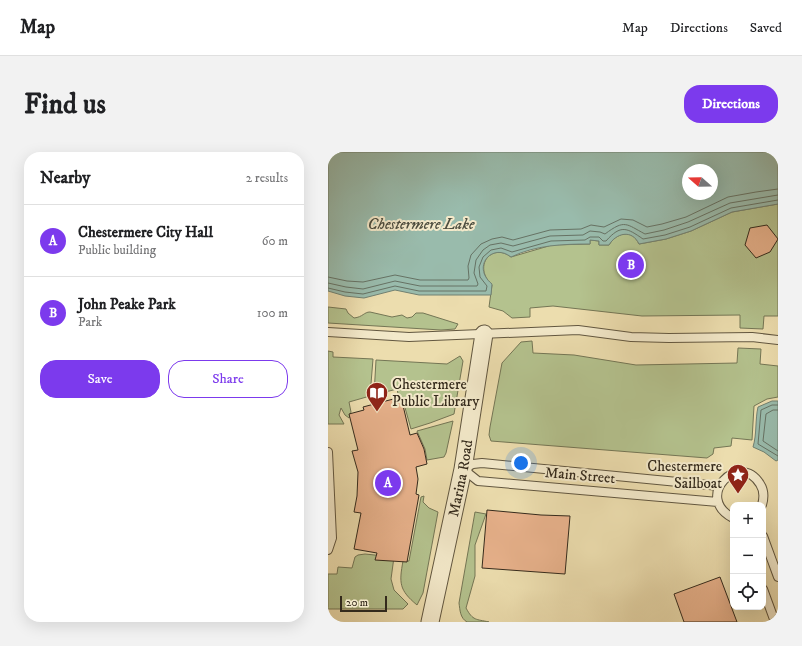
<!DOCTYPE html>
<html lang="en">
<head>
<meta charset="utf-8">
<style>
  :root { --surface:#fff; --page:#f2f2f2; --text:#202124; --muted:#757577; --line:#e0e0e0; --accent:#7c3aed }
  body { margin:0; font-family:"IM FELL DW Pica",serif; background:var(--page); color:var(--text) }
  .controls { position:absolute; right:12px; bottom:12px; display:grid; overflow:hidden; border-radius:8px; box-shadow:0 4px 16px #0002 }
  .controls button { width:36px; height:36px; display:grid; place-items:center; padding:0; border:0; border-bottom:1px solid var(--line); background:var(--surface); color:var(--text); font:20px sans-serif }
  .compass { position:absolute; left:354px; top:12px; width:36px; height:36px; border-radius:50%; background:var(--surface); box-shadow:0 4px 16px #0002; rotate:290deg }
  .scale { position:absolute; left:12px; bottom:10px; width:47px; box-sizing:border-box; padding-left:4px; border:2px solid #342a1c; border-top:0; font-size:11px; line-height:14px; white-space:nowrap; color:#342a1c; -webkit-text-stroke:3px #f3e9ca; paint-order:stroke }
  .you { position:absolute; left:193px; top:311px; width:14px; height:14px; margin:-10px; border:3px solid #fff; border-radius:50%; background:#1a73e8; box-shadow:0 0 0 6px #1a73e833 }
  .badge { display:grid; place-items:center; width:26px; height:26px; border-radius:50%; background:var(--accent); color:#fff; font-size:13px; font-weight:700 }
  .pin { position:absolute; translate:-50% -50%; border:2px solid #fff; box-shadow:0 1px 4px #0006 }
  .list { margin:0; padding:0; list-style:none }
  h2 { display:flex; justify-content:space-between; align-items:center; height:52px; margin:0; padding:0 16px; font-size:17px }
  h2 small { font-size:13px; font-weight:400; color:var(--muted) }
  .list li { display:grid; grid-template-columns:26px 1fr auto; gap:12px; align-items:center; box-sizing:border-box; height:72px; padding:0 16px; border-top:1px solid var(--line) }
  .list b { display:block; font-size:15px; white-space:nowrap }
  .list p { margin:0; font-size:13px; white-space:nowrap; color:var(--muted) }
  .list em { font-size:13px; font-style:normal; color:var(--muted) }
  .actions { display:flex; gap:8px; padding:12px 16px }
  .actions a { flex:1; padding:9px 0; border:1px solid var(--accent); border-radius:16px; text-align:center; font-size:14px; color:var(--accent) }
  .actions .main { background:var(--accent); color:#fff }
  .icon { flex:none; width:22px; height:22px; fill:none; stroke:currentColor; stroke-width:2; stroke-linecap:round; stroke-linejoin:round }
  .map { position:relative; flex:none; width:450px; height:470px; overflow:hidden; border-radius:16px }
  header { display:flex; align-items:center; gap:24px; box-sizing:border-box; height:56px; padding:0 20px; background:var(--surface); border-bottom:1px solid var(--line) }
  header strong { font-size:19px }
  nav { display:flex; gap:22px; margin-inline-start:auto; font-size:14px }
  .intro { display:flex; align-items:center; justify-content:space-between; box-sizing:border-box; height:96px; padding:0 24px }
  h1 { margin:0; font-size:28px }
  .button { padding:10px 18px; border-radius:16px; background:var(--accent); color:#fff; font-size:14px; font-weight:700 }
  main { display:flex; gap:24px; padding:0 24px }
  aside { flex:1; background:var(--surface); border-radius:16px; box-shadow:0 4px 16px #0002 }
  .map>svg:first-child { display:block }
</style>
</head>
<body>
<header>
<strong>Map</strong>
<nav><a>Map</a><a>Directions</a><a>Saved</a></nav>
</header>
<div class="intro"><h1>Find us</h1><a class="button">Directions</a></div>
<main>
<aside>
<h2>Nearby<small>2 results</small></h2>
<ul class="list">
<li><span class="badge">A</span><div><b>Chestermere City Hall</b><p>Public building</p></div><em>60 m</em></li>
<li><span class="badge">B</span><div><b>John Peake Park</b><p>Park</p></div><em>100 m</em></li>
</ul>
<div class="actions"><a class="main">Save</a><a>Share</a></div>
</aside>
<div class="map">
<svg width="450" height="470" viewBox="0 0 450 470">
  <rect width="100%" height="100%" fill="#ecddae"/>
  <filter id="stains"><feTurbulence type="fractalNoise" baseFrequency=".005" numOctaves="4"/><feColorMatrix values="0 0 0 0 .2 0 0 0 0 .09 0 0 0 0 .02 0 0 0 .5 -.17"/></filter>
  <radialGradient id="worn" r=".72"><stop offset=".6" stop-color="#630" stop-opacity="0"/><stop offset="1" stop-color="#630" stop-opacity=".3"/></radialGradient>
  <path fill="#b4c28e" stroke="#747655" d="M450,52V164H436L435,177L412,176V163L314,164L225,154L202,156V165L184,166L175,159L161,155L164,133C144,114 164,90 183,105L224,93L262,92V88L271,89V93H281C288,81 304,76 311,92L338,87L363,79L404,60Z
    M0,155L18,157L20,161L26,166C35,165 36,160 42,160L64,165L74,163L79,166L84,165L88,161H95L130,172L127,177L113,178L0,171Z
    M204,189L205,201L246,203L308,213L409,211L410,196L433,197L432,212L450,214V245L439,247L426,254L424,288L404,286L403,294L386,296L385,302L379,306L163,289L161,283L162,275L174,211L193,190Z
    M0,199L5,200V205L45,207L42,244L21,250L23,260L21,266L17,263L13,256L11,263L16,272H0Z
    M132,204L135,209L126,262L102,271L83,277L74,245L71,246L69,237L46,243L48,208L119,212Z
    M125,269L118,301L116,305L99,308L97,297L89,279Z
    M96,344L95,350L101,356L110,360L95,441L89,453C71,438 71,431 75,409H81L93,345Z
    M147,360L158,362L147,393V424L138,456C145,469 148,467 161,470H139C132,466 132,458 131,451Z
    M37,402L66,405L63,427L66,438L80,452L75,457H0V422H9L10,415L24,416L27,405L30,403Z"/>
  <path fill="#99bbac" stroke="#718172" fill-rule="evenodd" d="M0,0H450V52L404,60L363,79L338,87L311,92C304,77 288,81 281,93H271V89L262,88V92C235,92 208,93 183,105C164,90 143,115 164,132L163,143H91L67,138L36,146L17,144L0,139ZM360,18H384V42H360Z
    M444,249H450V308L448,309L436,300L425,295C429,282 427,268 430,255Z"/>
  <g fill="none" stroke-linecap="round" stroke-linejoin="round">
    <path stroke="#667264" stroke-width="1" d="M0,125L19,129L35,130L67,123L92,128H140L141,126L140,114L143,103L153,92L164,87L174,85L185,88L222,78L253,77L263,73L276,75L293,67L305,68L319,75L334,72L358,65L400,45L428,40L450,37
      M0,131L18,135L35,137L67,129L92,134H149L150,132L146,121L148,108L155,98L162,93L173,91L185,94L222,84L255,83L262,79L272,80L277,82C297,67 298,72 317,82L336,78L360,70L402,51L450,43
      M0,136L17,140L35,142L67,134L91,139H158L159,134L152,125L151,115L155,105L163,98L173,96L184,100L223,89L257,88L262,85H271L275,89H278C293,72 299,76 315,87L337,83L362,75L403,56L450,48
      M450,253H444L433,258L430,292L450,304
      M450,258H445L438,262L435,289L450,299"/>
  </g>
  <path fill="#e7b18b" stroke="#342a1c" d="M439,73L450,87L442,100L428,106L417,93L422,76Z
    M73,245L82,283L89,281L96,297L99,312L88,315L90,327L88,342L91,343L79,410L47,408L49,401L26,397L33,361L26,360L29,344L30,320L24,299L30,298L21,262L36,258L35,255Z
    M159,358L213,363L242,364L237,422L154,416Z
    M392,425L409,470H356L346,442Z"/>
  <g fill="none" stroke-linecap="round" stroke-linejoin="round">
    <g stroke="#625740" stroke-width="10">
      <path id="lane" d="M0,180L81,185L250,178L303,185L341,186L424,185L450,188
        M0,300L4,386L0,398
        M390,350L150,329L135,317L145,312L154,311L391,334
        M405,366C365,345 411,298 432,332C436,338 436,346 434,353
        M435,384L450,425
        M435,437L447,470"/>
    </g>
    <g stroke="#625740" stroke-width="19">
      <g id="street">
        <path id="s1" d="M102,470L135,317L156,182"/>
      </g>
    </g>
    <use href="#lane" stroke="#f3e9ca" stroke-width="8"/>
    <use href="#street" stroke="#f3e9ca" stroke-width="17"/>
  </g>
  <defs>
    <g id="library-pin" transform="scale(1.15)"><path d="M0 17L-7.5 6A9.5 9.5 0 1 1 7.5 6Z" fill="#8f2418" stroke="#f3e9ca"/><path d="M-6-4Q-3-5.5-.7-3.5V5Q-3 3-6 4ZM6-4Q3-5.5 .7-3.5V5Q3 3 6 4Z" fill="#fff"/></g>
    <g id="sight-pin" transform="scale(1.15)"><path d="M0 17L-7.5 6A9.5 9.5 0 1 1 7.5 6Z" fill="#8f2418" stroke="#f3e9ca"/><path d="M0-6L1.8-2.2L6-1.7L2.9 1.2L3.7 5.4L0 3.3L-3.7 5.4L-2.9 1.2L-6-1.7L-1.8-2.2Z" fill="#fff"/></g>
  </defs>
  <g fill-rule="evenodd">
    <use href="#library-pin" x="49" y="241"/>
    <use href="#sight-pin" x="410" y="323"/>
  </g>
  <g text-anchor="middle" stroke-width="4" stroke-linejoin="round" paint-order="stroke">
    <g font-size="15" fill="#342a1c" stroke="#f3e9ca" text-anchor="start">
      <text x="64" y="237">Chestermere<tspan x="64" dy="17">Public Library</tspan></text>
      <text x="394" y="319" text-anchor="end">Chestermere<tspan x="394" dy="17">Sailboat</tspan></text>
    </g>
    <g font-size="15" fill="#342a1c" stroke="#f3e9ca">
      <text transform="translate(252 323) rotate(5)" y="5">Main Street</text>
      <text dy="5" stroke="none"><textPath href="#s1" startOffset="147">Marina Road</textPath></text>
    </g>
    <g font-size="16" font-style="italic" fill="#4d4e40" stroke="#f3e9ca">
      <text x="93" y="77">Chestermere Lake</text>
    </g>
  </g>
  <rect width="100%" height="100%" filter="url(#stains)"/>
  <rect width="100%" height="100%" fill="url(#worn)"/>
</svg>
<div class="controls">
<button>+</button>
<button>−</button>
<button><svg class="icon" aria-label="locate" viewBox="0 0 24 24"><circle cx="12" cy="12" r="6"/><path d="M12 2v4M12 18v4M2 12h4M18 12h4"/></svg></button>
</div>
<svg class="compass" viewBox="-18 -18 36 36"><path d="M0-13l5 13h-10z" fill="#e53935"/><path d="M0 13l5-13h-10z" fill="#757577"/></svg>
<div class="scale">20 m</div>
<div class="you"></div>
<div class="pin badge" style="left:60px;top:331px">A</div>
<div class="pin badge" style="left:303px;top:113px">B</div>
</div>
</main>
</body>
</html>
